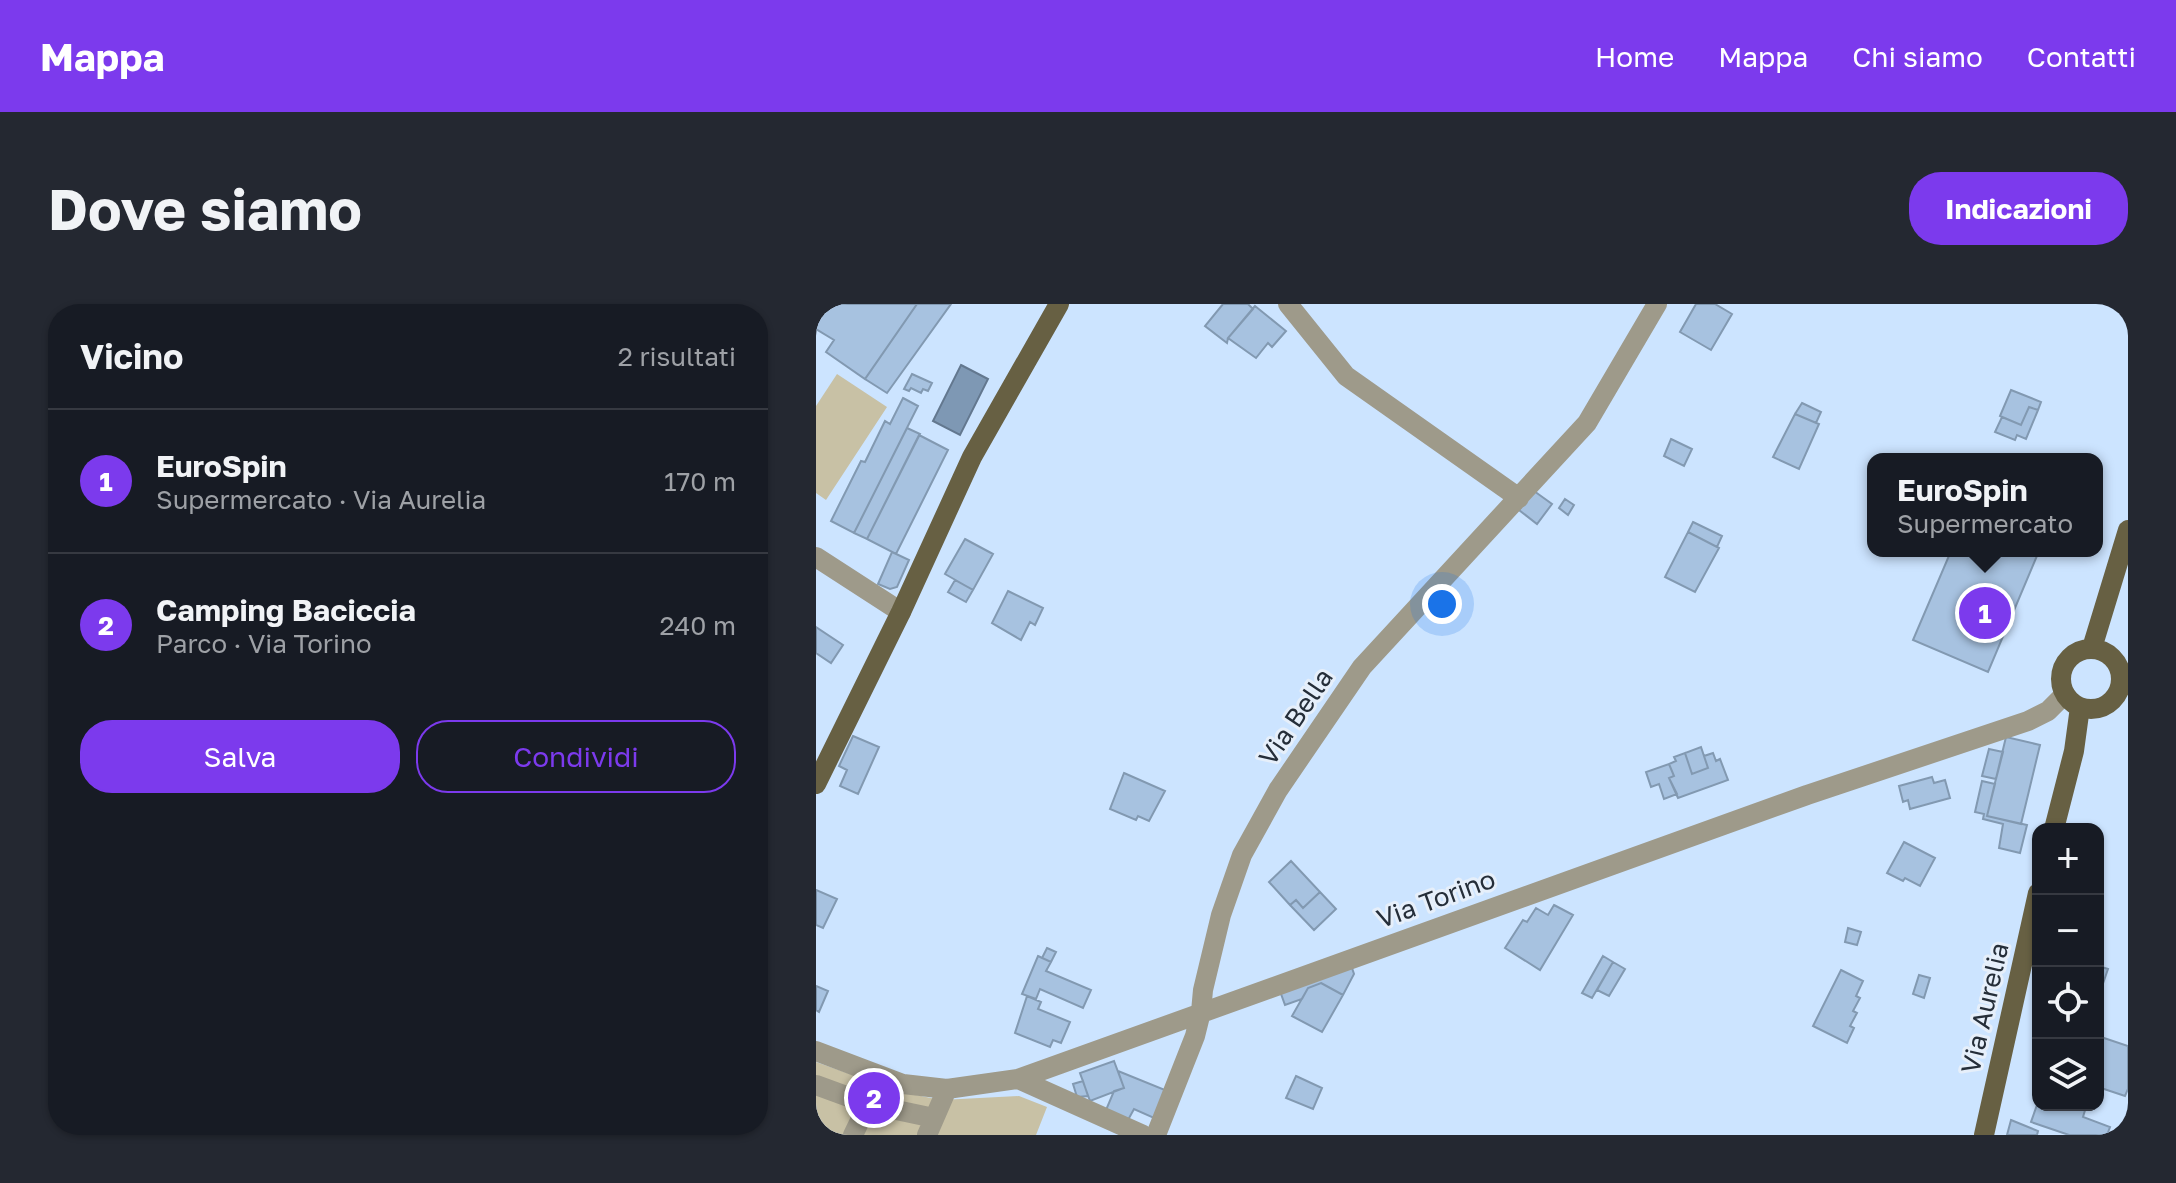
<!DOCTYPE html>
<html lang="it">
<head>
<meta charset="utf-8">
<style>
  :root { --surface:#171b24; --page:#242831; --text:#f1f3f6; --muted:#9ea1a6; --line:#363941; --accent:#7c3aed }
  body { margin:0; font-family:"Golos Text",sans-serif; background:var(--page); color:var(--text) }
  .controls { position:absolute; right:24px; bottom:24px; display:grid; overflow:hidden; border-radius:16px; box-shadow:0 2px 6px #0004 }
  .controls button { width:72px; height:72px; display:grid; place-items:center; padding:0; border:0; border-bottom:2px solid var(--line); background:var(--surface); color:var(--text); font:40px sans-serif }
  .you { position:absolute; left:626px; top:300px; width:28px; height:28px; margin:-20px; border:6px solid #fff; border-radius:50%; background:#1a73e8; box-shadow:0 0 0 12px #1a73e833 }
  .badge { display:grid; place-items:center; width:52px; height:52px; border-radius:50%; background:var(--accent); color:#fff; font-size:26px; font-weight:700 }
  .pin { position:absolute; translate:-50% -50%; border:4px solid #fff; box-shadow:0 2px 8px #0006 }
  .popup { position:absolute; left:1051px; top:149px; width:236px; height:104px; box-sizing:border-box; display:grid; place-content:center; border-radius:16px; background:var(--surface); filter:drop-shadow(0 2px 6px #0005); font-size:26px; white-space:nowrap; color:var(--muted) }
  .popup b { font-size:30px; color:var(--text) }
  .popup::after { content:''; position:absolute; left:50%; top:100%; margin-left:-16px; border:16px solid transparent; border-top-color:var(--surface) }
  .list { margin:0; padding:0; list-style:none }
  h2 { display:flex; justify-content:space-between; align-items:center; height:104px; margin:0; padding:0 32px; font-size:34px }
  h2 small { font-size:26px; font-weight:400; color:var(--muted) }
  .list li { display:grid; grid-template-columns:52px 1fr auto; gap:24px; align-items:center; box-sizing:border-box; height:144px; padding:0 32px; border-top:2px solid var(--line) }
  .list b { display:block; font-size:30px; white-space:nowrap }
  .list p { margin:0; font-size:26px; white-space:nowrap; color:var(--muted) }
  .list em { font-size:26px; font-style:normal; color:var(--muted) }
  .actions { display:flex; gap:16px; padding:24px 32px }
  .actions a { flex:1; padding:18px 0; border:2px solid var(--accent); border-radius:32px; text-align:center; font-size:28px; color:var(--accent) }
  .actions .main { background:var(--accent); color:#fff }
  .icon { flex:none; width:44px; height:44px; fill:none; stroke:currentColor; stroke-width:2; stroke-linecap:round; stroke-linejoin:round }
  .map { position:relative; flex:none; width:1312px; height:831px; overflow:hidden; border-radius:32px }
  header { display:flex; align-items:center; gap:48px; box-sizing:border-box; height:112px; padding:0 40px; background:var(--accent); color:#fff }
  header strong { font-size:38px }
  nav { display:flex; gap:44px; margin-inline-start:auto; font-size:28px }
  .intro { display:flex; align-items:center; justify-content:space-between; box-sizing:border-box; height:192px; padding:0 48px }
  h1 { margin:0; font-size:56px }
  .button { padding:20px 36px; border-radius:32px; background:var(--accent); color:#fff; font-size:28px; font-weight:700 }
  main { display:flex; gap:48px; padding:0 48px }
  aside { flex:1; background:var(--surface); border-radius:32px; box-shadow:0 2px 6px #0004 }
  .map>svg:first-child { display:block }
</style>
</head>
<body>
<header>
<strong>Mappa</strong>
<nav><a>Home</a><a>Mappa</a><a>Chi siamo</a><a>Contatti</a></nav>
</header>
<div class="intro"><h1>Dove siamo</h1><a class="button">Indicazioni</a></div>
<main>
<aside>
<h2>Vicino<small>2 risultati</small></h2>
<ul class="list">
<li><span class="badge">1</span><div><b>EuroSpin</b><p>Supermercato · Via Aurelia</p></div><em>170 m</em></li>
<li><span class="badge">2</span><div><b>Camping Baciccia</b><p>Parco · Via Torino</p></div><em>240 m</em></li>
</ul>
<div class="actions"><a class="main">Salva</a><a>Condividi</a></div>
</aside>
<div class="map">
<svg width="1312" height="831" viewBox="0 0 1312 831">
  <rect width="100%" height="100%" fill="#cce4ff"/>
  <path fill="#c8c1a5" d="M21,70L71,103L10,196L0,189V102Z
    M0,758L85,788L125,796L203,792L231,803L220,831H0Z"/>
  <path fill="#7e98b4" stroke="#63788f" stroke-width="2" d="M145,61L172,75L144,131L117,117Z"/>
  <path fill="#a7c2e0" stroke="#8299b1" stroke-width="2" d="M7,0H101L49,75L10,48L18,36L0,25V11Z
    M101,0H135L71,89L49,75Z
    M407,0H432L437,5L412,34L411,39L389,22Z
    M880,0H899L916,10L895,46L864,28Z
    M439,2L470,27L456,43L452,39L440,54L412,34Z
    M96,70L116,79L112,87L107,85L105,89L95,84L93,87L88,85Z
    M1195,86L1225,98L1222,106L1213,103L1205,121L1184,112Z
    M87,94L102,102L38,229L15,217L45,157L49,158L69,117L74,120Z
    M986,99L1005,108L1000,119L979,110Z
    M1213,103L1222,106L1210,135L1201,131L1199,136L1179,128L1186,113L1205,121Z
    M979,110L1003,120L983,165L957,153Z
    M91,124L104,130L51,235L38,229Z
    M103,131L132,146L80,250L51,235Z
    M855,135L876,145L868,162L848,152Z
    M718,187L736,200L721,220L703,206Z
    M749,195L758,201L752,211L743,204Z
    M877,218L906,232L901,243L872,228Z
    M872,228L903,244L879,288L849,273Z
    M149,235L177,250L157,286L129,270Z
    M1135,247H1223L1172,368L1097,336Z
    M76,248L93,256L81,283L74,285L62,280Z
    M139,276L157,286L150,298L132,288Z
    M192,287L227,304L219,321L214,318L205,336L176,319Z
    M0,323L27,341L15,359L0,349Z
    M37,432L63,443L42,490L24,482L31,466L23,462Z
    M1190,433L1224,441L1205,520L1171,512Z
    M885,443L892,464L876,470L869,449Z
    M1173,445L1187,448L1180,475L1166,472Z
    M869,449L876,470L892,464L888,452L897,449L900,457L904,455L912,476L862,494L853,474L858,472L853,460L860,457L858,453Z
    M853,460L858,472L853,474L861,490L848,495L843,480L835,483L830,468Z
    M308,469L349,487L333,517L322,512L320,516L294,505Z
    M1116,473L1118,479L1129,476L1134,494L1094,505L1092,496L1087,498L1083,482Z
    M1166,477L1179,480L1171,512L1211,521L1204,549L1183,544L1187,520L1167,515L1168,510L1159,508Z
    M1088,538L1119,554L1104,582L1089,574L1087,577L1071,569Z
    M475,557L504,588L487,604L480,596L474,601L453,578Z
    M0,586L21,595L7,624L0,621Z
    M504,588L520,605L498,626L474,601L480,596L487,604Z
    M738,601L757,611L724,666L689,644L707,616L711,618L720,604L732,611Z
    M1032,624L1045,628L1041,641L1029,638Z
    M231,644L240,648L235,658L226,654Z
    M222,652L235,658L230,667L275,686L267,704L224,685L220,695L206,690Z
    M787,652L797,658L776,694L766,689Z
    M797,658L809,665L793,692L781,686Z
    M535,661L538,670L527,691L505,679L492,684L486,695L469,701L464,687Z
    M1282,662L1292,665L1282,694Z
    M1025,666L1047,677L1040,692L1044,694L1037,707L1041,709L1034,722L1038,724L1031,739L997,722Z
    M1103,671L1114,674L1108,694L1097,690Z
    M505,679L527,691L506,728L476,712L492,684Z
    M0,682L12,687L3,708L0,706Z
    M211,692L225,698L222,705L254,718L245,739L237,736L234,743L199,729Z
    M1282,732L1312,742V785L1309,792L1282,783Z
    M298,757L308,784L274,797L264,769Z
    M302,767L349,786L338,814L318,805L312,816L290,806L298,787L308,784Z
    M480,772L506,784L497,805L470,794Z
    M267,777L272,792L261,793L257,780Z
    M1222,798V801L1270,803L1267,813L1294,823L1291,831H1253L1215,818Z
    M1195,816L1222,827L1221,831H1191Z"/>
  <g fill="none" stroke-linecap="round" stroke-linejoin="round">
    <path stroke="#9e9a8a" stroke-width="20" d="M472,0L530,72L703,194
      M0,253L85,308
      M1305,381H1312
      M0,747L87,780L131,785L202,775L991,491L1212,417L1232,407L1249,390
      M202,775L327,831
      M0,781L52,800L118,814
      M37,831L52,800
      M111,831L131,785
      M340,831L379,732L385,708L387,686L405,611L426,551L462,486L546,363L771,119L841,0"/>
    <path stroke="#676043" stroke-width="20" d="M1276,344L1312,226
      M1245 375a30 30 0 1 1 60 0a30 30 0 1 1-60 0Z
      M0,480L85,308L156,153L243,0
      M1238,525L1258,447L1264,403
      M1168,831L1222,589"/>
  </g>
  <g text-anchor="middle" stroke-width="6" stroke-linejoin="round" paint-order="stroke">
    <g font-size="26" fill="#252e39" stroke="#e6effa">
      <text transform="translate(480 413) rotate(-56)" y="9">Via Bella</text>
      <text transform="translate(620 595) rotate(-20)" y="9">Via Torino</text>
      <text transform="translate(1169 704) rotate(-77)" y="9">Via Aurelia</text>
    </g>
  </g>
</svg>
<div class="controls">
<button>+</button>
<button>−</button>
<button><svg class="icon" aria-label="locate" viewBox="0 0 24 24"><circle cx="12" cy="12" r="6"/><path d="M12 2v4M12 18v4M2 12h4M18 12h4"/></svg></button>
<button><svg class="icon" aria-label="layers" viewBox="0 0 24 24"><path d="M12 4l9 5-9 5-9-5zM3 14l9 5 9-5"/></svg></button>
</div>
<div class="you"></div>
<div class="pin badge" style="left:1169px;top:309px">1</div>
<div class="popup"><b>EuroSpin</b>Supermercato</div>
<div class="pin badge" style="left:58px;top:794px">2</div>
</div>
</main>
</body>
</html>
